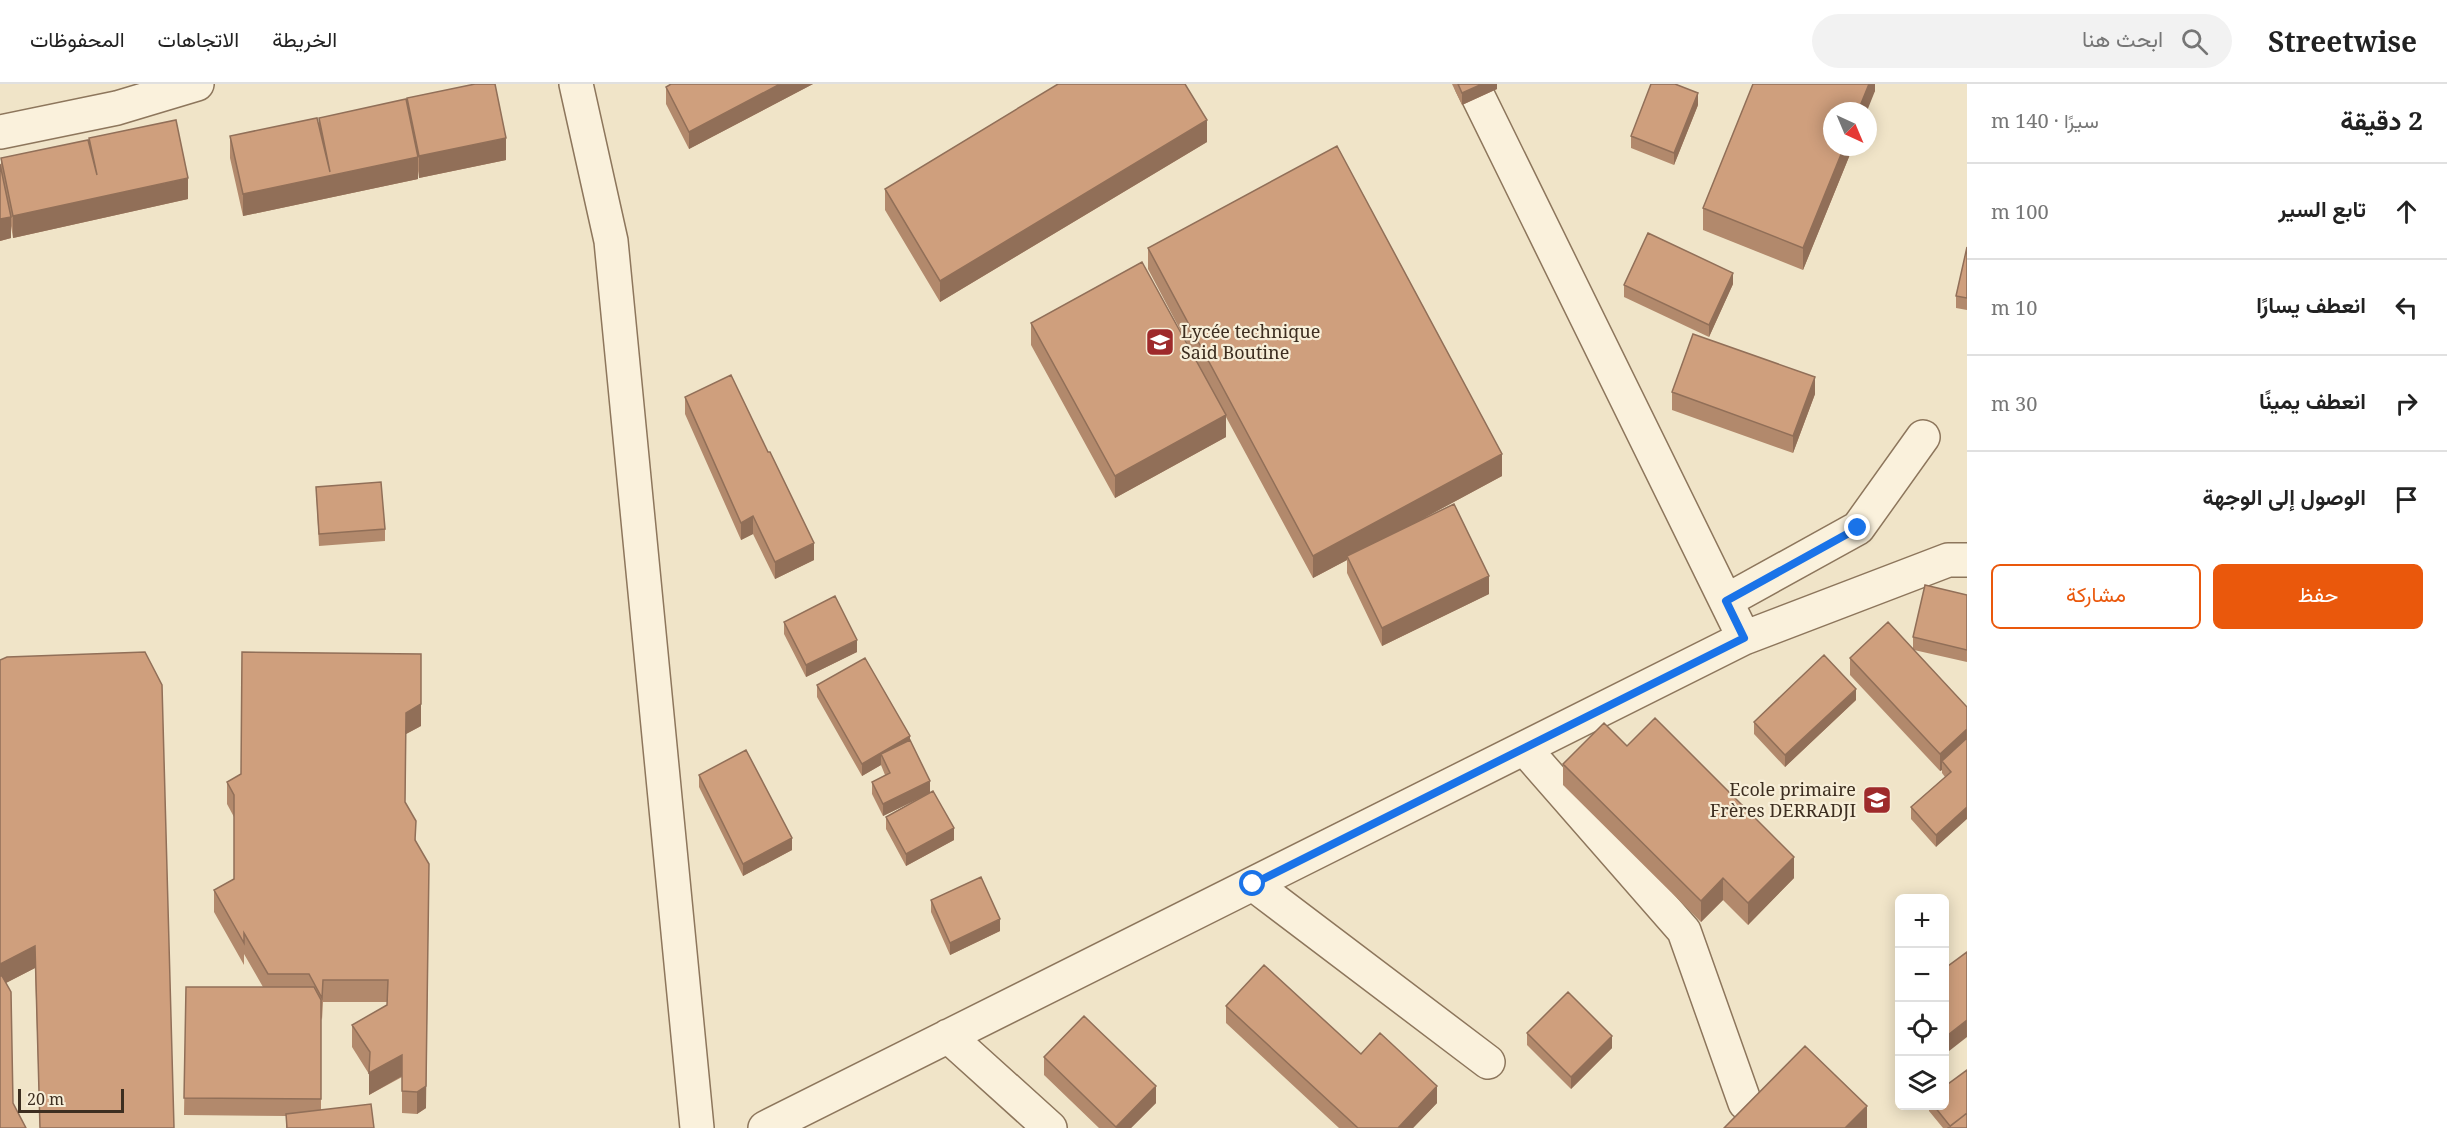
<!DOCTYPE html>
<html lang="ar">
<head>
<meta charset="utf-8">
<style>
  :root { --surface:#fff; --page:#f2f2f2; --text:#222; --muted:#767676; --line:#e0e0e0; --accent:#ea580c }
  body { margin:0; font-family:"Noto Serif",Vazirmatn,serif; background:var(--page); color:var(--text); direction:rtl }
  .controls { position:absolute; right:18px; bottom:18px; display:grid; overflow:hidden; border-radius:9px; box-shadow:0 3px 15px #0003 }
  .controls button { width:54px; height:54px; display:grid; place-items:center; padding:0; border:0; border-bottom:2px solid var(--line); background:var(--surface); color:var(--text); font:30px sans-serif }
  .compass { position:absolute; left:1823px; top:18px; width:54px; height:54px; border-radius:50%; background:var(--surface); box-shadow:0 3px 15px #0003; rotate:136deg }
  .scale { position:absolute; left:18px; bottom:15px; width:106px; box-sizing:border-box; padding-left:6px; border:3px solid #3d2e20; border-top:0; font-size:16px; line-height:21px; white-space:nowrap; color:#3d2e20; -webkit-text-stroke:4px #f7eed8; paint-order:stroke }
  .stop { position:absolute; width:18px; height:18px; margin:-14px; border:4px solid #1a73e8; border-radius:50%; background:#fff }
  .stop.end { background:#1a73e8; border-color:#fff; box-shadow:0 2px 6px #0008 }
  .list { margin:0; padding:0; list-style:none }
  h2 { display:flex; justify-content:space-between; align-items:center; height:78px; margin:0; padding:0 24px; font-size:26px }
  h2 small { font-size:20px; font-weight:400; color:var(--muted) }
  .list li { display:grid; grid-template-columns:39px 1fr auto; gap:18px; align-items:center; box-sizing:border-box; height:96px; padding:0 24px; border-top:2px solid var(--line) }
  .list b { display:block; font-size:22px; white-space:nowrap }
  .list em { font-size:20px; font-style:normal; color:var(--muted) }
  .actions { display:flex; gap:12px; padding:18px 24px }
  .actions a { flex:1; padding:14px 0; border:2px solid var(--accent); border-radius:9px; text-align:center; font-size:21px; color:var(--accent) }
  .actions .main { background:var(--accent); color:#fff }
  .icon { flex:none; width:33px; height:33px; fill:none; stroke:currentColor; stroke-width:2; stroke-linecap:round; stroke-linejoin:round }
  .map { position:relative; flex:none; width:1967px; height:1044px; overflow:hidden; direction:ltr }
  header { display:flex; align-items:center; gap:36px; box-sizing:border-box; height:84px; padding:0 30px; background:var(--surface); border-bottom:2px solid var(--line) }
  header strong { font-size:28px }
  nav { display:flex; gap:33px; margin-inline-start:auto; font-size:21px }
  .search { width:420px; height:54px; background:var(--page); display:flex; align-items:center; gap:15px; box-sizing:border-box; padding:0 21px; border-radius:33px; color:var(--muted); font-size:22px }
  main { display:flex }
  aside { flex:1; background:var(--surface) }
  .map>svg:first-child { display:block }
</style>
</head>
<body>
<header>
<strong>Streetwise</strong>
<div class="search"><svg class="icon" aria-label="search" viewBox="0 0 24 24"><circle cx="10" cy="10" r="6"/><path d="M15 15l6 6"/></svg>ابحث هنا</div>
<nav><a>الخريطة</a><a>الاتجاهات</a><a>المحفوظات</a></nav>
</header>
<main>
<aside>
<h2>2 دقيقة<small>سيرًا · 140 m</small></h2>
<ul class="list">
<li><svg class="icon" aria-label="ahead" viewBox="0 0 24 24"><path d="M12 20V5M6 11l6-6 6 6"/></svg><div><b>تابع السير</b></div><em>100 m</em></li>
<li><svg class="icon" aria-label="left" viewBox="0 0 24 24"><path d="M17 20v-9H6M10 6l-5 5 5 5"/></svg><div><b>انعطف يسارًا</b></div><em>10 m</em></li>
<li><svg class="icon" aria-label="right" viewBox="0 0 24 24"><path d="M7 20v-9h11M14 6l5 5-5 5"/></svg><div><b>انعطف يمينًا</b></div><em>30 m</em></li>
<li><svg class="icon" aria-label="arrive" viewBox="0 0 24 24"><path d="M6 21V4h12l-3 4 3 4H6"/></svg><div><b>الوصول إلى الوجهة</b></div></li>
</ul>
<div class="actions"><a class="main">حفظ</a><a>مشاركة</a></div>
</aside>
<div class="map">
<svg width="1967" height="1044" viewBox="0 0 1967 1044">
  <rect width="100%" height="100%" fill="#f0e4c8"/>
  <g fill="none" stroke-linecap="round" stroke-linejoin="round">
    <g stroke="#8d765c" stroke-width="36">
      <path id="minor" d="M576,0L611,157L697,1044
        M1472,0L1744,554
        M0,48L117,24L197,0
        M1726,517L1858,444L1923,353
        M1525,665L1684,847L1745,1019
        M1253,800L1488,978
        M948,952L1050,1044
        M765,1044L1744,554L1948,476H1967"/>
    </g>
    <use href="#minor" stroke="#faf1dc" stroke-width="33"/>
  </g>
  <path fill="#b2896c" d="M671,0H813L689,65L666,20V3Z
    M1452,0H1497V5L1462,21Z
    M1875,0V7L1832,63H1853L1803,186L1703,146V124Z
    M407,14L506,76L419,94L418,87V95L243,132L230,74V52L319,42V34L407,20Z
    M1698,21L1674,81L1631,64V52Z
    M89,54L188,115L13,154L11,142V154L0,157V80L1,85V74L89,61Z
    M1207,58L940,218L885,126V105Z
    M1967,163V226L1956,224V212Z
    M1148,164L1502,392L1426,433L1489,510L1382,562L1347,489V476L1313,494L1226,333V353L1115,414L1031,261V239L1195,274L1148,185Z
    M1733,200L1709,253L1624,213V201Z
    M1672,308L1815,310L1793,369L1672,326Z
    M685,313L814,476L775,495L753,450L741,456L685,330Z
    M316,403L385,445V457L319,462Z
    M1967,511V578L1914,566L1967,623L1936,763L1911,735V723L1945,693L1942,689V686L1940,687L1850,591V574L1913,564V553Z
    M784,538L857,568L806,593L784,550Z
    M0,576L174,1044H40L35,884L6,899L0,1044Z
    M817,601L910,656L930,708L954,756L906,782L886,745V733L918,715L883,732L872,710V698L885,691L881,681L862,692L817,613Z
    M1856,616L1785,683L1754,650V638Z
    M421,642L406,650L405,719L416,757L426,1024L417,1030L402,1029V993L369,1011V990L352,963V941L387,921V918H323L322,936L321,933V1026L374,1044H286V1032L184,1031L186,903H263L244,870V881L214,828V806L234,795V733L227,720V698Z
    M1627,662L1794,794L1748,841L1723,816L1701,838L1563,701V680Z
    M699,691L792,766L743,792L699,703Z
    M931,816L1000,847L950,871L931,828Z
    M1226,922L1361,970L1437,1019L1413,1044H1339L1226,939Z
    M1527,949L1612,964L1571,1005L1527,961Z
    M1044,973L1156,1019L1131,1044H1099L1044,991Z
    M1929,1022H1944L1967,1044H1943L1929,1027Z"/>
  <path fill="#916f58" d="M780,0H813L689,65V48Z
    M1482,0H1497V5L1462,21V9Z
    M1869,0H1875V7L1867,27H1858Z
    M1698,9V21L1674,81V69Z
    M1207,36V58L940,218V197Z
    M506,54V76L419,94V72Z
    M1844,63H1853L1803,186V164Z
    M418,73V95L243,132V110Z
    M188,94V115L13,154V132Z
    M11,133V154L0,157V135Z
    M1733,189V200L1709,253V241Z
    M1815,293V310L1793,369V352Z
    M1226,331V353L1115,414V392Z
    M1502,370V392L1348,475L1347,472V476L1313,494V472Z
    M753,432V450L741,456V439Z
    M814,459V476L775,495V478Z
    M1489,492V510L1382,562V544Z
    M857,556V568L806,593V581Z
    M421,570V642L406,650V629Z
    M1856,605V616L1785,683V671Z
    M1967,645V662L1942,677V686L1940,687V670Z
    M910,652V664L881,670V681L862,692V680Z
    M930,697V709L883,732V720Z
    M1967,723V735L1936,763V751Z
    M954,744V756L906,782V770Z
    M792,754V766L743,792V780Z
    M1794,773V794L1748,841V819Z
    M429,780L426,1024L417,1030V1008Z
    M1723,794V816L1701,838V817Z
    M1000,835V847L950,871V859Z
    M35,862V884L0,902V880Z
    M1967,936V953L1944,971V954Z
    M1612,952V964L1571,1005V993Z
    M402,971V992L369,1011V989Z
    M1156,1002V1019L1131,1044H1116V1043Z
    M1437,1002V1019L1413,1044H1398Z
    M1867,1022V1044H1845Z"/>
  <path fill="#cf9f7d" stroke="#916f58" stroke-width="1.5" d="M475,0H495L506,54L419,72L407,14Z
    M671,0H780L689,48L666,3Z
    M1058,0H1185L1207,36L940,197L885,105Z
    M1458,0H1482L1462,9Z
    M1651,0H1675L1698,9L1674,69L1631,52Z
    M1753,0H1869L1858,27H1832V63H1844L1803,164L1703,124Z
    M406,15L418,73L243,110L230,52L317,34L330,88L319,34Z
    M176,36L188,94L13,132L1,74L88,56L97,91L89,54Z
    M1337,62L1502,370L1313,472L1148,164Z
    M0,80L11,133L0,135Z
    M1648,149L1733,189L1709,241L1624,201Z
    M1967,163V214L1956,212Z
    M1142,178L1226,331L1115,392L1031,239Z
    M1693,250L1815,293L1793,352L1672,308Z
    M731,291L768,368H770L814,459L775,478L753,432L741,439L685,313Z
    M381,398L385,445L319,450L316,403Z
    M1454,420L1489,492L1382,544L1347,472Z
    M1925,501L1967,511V566L1913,553Z
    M835,512L857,556L806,581L784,538Z
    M1888,538L1967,623V645L1940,670L1850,574Z
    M145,568L162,601L174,1044H40L35,862L0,880V576L7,573Z
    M242,568L421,570V620L406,629L405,718L416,737L415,756L429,780L426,1002L417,1008L402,1007V971L369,989L370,968L352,941L387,921L388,896H323L322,914L309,890H268L244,849V859L214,806L234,795V711L227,698L241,690Z
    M1824,571L1856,605L1785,671L1754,638Z
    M865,574L910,652L862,680L817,601Z
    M1655,634L1794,773L1748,819L1723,794L1701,817L1563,680L1604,639L1627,662Z
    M1967,654V723L1936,751L1911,723L1951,688L1942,677Z
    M910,656L930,697L883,720L872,698L890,689L881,670Z
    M746,666L792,754L743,780L699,691Z
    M933,707L954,744L906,770L886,733Z
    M981,793L1000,835L950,859L931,816Z
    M1967,868V936L1944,954V885Z
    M1264,881L1361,970L1380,949L1437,1002L1398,1044H1358L1226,922Z
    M0,892H2L11,908L13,1019L26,1044H0Z
    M186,903H314L321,916V1015L184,1014Z
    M1568,908L1612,952L1571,993L1527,949Z
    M1084,932L1156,1002L1116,1043L1044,973Z
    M1805,962L1867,1022L1845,1044H1724Z
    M1967,986V1029L1950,1042L1934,1022H1944V1003Z
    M371,1020L374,1044H287L286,1030Z
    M1967,1029V1044H1948Z"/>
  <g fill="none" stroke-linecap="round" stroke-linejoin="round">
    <path stroke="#1a73e8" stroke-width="8" d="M1253,800L1744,554L1726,517L1858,444"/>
  </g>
  <defs>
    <g id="school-square" transform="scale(1.5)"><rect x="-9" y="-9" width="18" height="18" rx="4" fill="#9e2a2b" stroke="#f7eed8"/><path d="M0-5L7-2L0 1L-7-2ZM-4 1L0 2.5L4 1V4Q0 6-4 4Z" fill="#fff"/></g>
  </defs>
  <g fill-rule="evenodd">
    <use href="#school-square" x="1160" y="258"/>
    <use href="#school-square" x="1877" y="716"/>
  </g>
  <g text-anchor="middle" stroke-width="4.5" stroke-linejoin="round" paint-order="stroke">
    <g font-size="18" fill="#3d2e20" stroke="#f7eed8" text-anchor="start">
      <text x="1181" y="254">Lycée technique<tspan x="1181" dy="21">Said Boutine</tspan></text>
      <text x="1856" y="712" text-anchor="end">Ecole primaire<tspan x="1856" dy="21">Frères DERRADJI</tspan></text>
    </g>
  </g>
</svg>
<div class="controls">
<button>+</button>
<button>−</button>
<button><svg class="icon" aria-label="locate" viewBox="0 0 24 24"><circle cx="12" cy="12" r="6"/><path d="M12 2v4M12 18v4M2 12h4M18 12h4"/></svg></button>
<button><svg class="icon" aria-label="layers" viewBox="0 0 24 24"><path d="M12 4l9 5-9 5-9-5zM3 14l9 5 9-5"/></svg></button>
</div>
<svg class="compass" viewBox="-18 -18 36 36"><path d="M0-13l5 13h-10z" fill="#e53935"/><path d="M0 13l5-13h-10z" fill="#767676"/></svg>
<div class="scale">20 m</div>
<div class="stop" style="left:1253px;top:800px"></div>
<div class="stop end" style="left:1858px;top:444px"></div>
</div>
</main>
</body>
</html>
